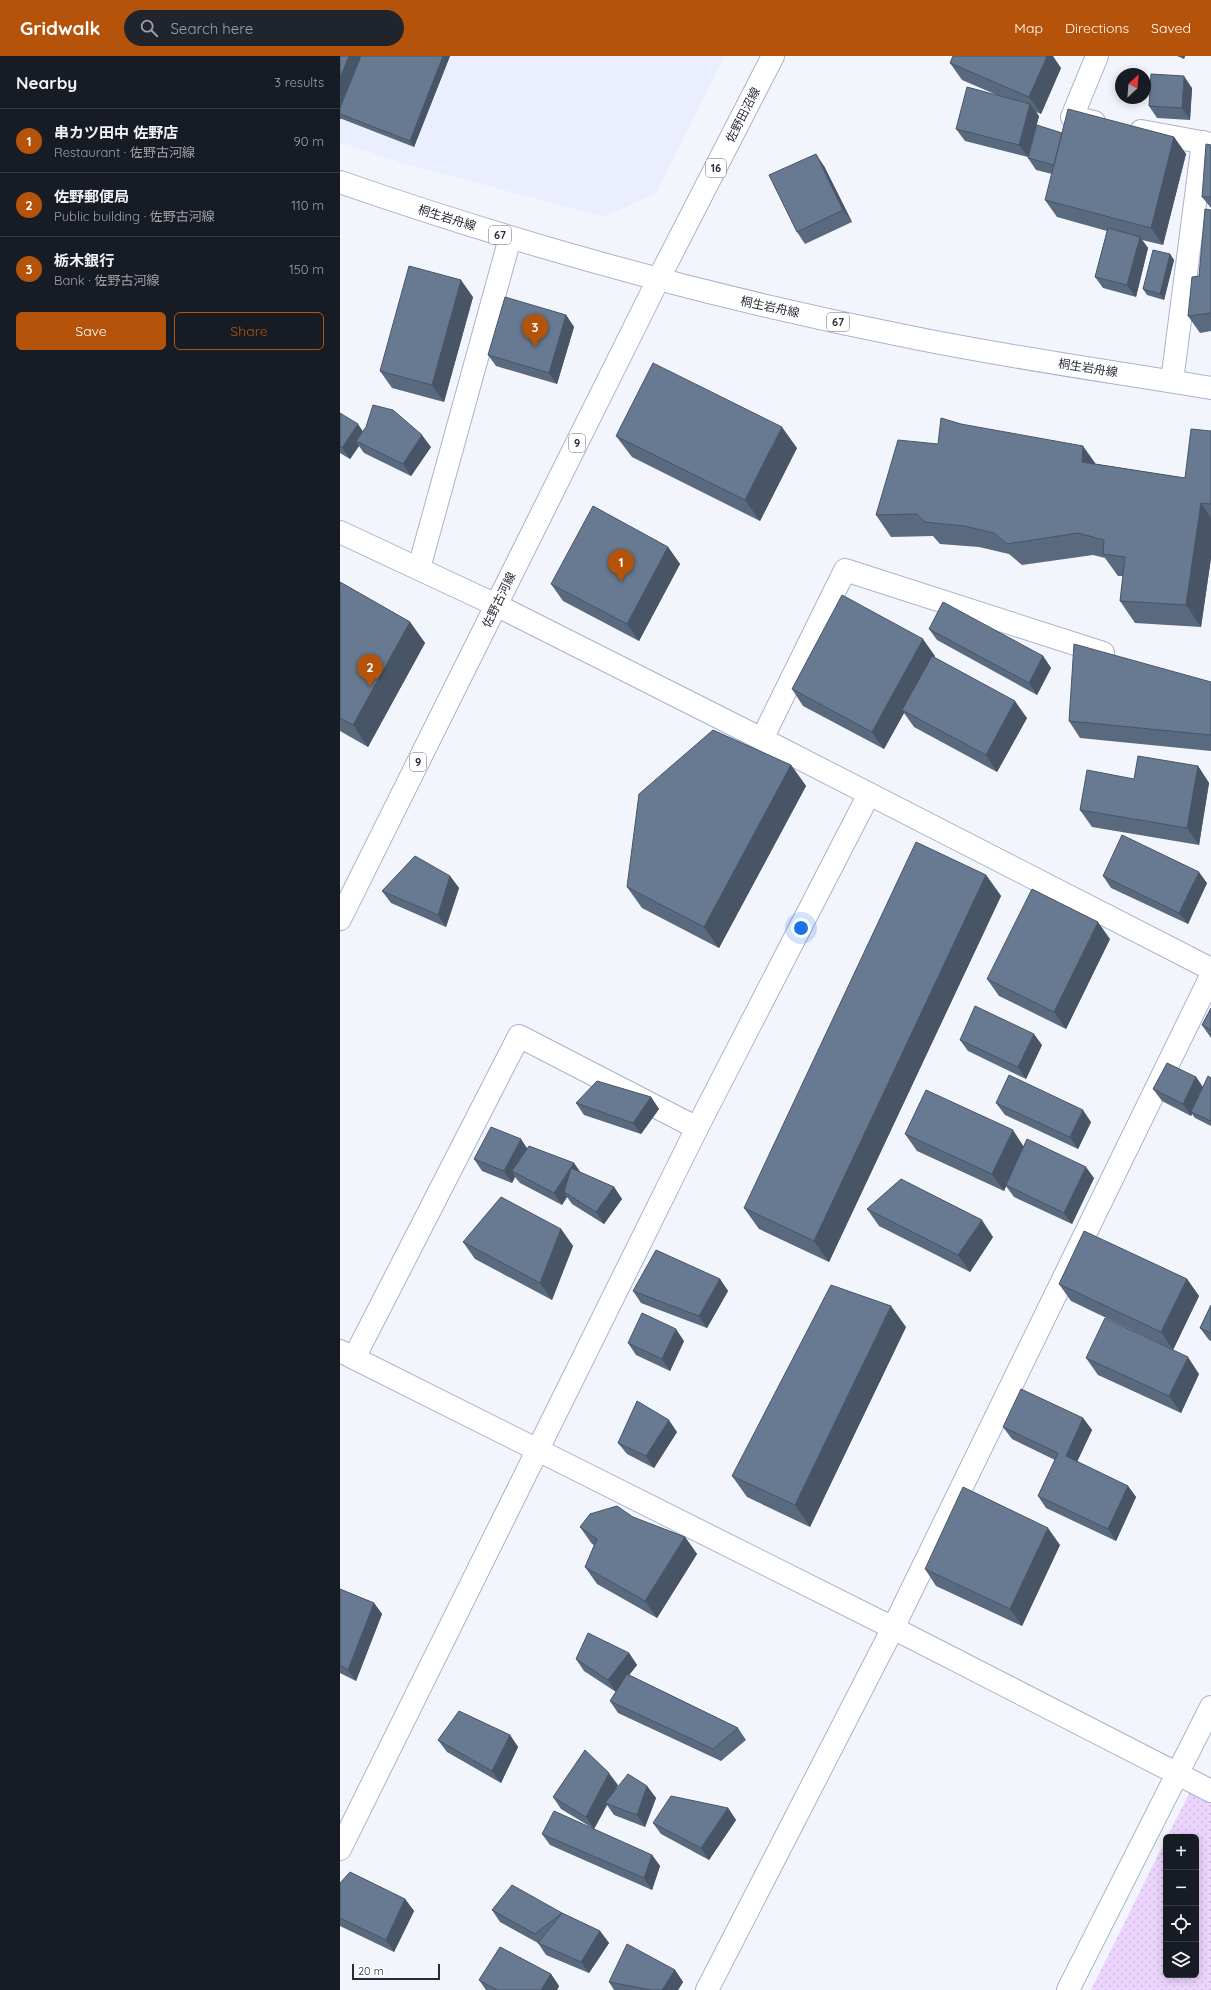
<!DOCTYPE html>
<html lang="en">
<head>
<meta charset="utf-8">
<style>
  :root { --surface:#171b24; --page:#20242c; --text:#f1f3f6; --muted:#9ea1a6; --line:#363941; --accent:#b45309 }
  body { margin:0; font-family:Quicksand,"Noto Sans JP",sans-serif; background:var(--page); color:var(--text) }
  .controls { position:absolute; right:12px; bottom:12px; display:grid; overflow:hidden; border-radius:6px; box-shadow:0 2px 10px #0003 }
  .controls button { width:36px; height:36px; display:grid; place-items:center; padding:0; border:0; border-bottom:1px solid var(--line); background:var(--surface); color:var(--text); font:20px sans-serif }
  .compass { position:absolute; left:775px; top:12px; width:36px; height:36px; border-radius:50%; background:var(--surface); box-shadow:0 2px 10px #0003; rotate:26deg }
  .scale { position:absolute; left:12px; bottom:10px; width:88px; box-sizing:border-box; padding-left:4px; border:2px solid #282b36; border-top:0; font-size:11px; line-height:14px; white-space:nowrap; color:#282b36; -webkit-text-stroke:3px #fff; paint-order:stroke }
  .you { position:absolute; left:461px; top:872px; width:14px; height:14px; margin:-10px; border:3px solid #fff; border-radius:50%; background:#1a73e8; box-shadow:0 0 0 6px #1a73e833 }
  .badge { display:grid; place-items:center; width:26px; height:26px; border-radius:50%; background:var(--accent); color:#fff; font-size:13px; font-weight:700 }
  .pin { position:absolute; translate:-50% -33px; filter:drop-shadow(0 1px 2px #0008) }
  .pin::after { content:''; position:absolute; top:21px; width:14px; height:12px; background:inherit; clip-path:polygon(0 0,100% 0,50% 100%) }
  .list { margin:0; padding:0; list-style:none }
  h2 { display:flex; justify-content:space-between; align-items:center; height:52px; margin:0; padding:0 16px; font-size:17px }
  h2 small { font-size:13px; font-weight:400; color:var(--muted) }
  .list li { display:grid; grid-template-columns:26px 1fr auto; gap:12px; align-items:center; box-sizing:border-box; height:64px; padding:0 16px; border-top:1px solid var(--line) }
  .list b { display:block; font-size:15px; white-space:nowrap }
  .list p { margin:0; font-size:13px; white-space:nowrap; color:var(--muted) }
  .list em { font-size:13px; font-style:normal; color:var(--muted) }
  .actions { display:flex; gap:8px; padding:12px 16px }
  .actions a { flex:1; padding:9px 0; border:1px solid var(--accent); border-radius:6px; text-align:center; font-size:14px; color:var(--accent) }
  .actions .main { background:var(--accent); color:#fff }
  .icon { flex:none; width:22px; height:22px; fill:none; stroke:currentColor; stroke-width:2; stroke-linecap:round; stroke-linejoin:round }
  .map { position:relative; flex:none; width:871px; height:1934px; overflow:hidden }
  header { display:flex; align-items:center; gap:24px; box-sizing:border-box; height:56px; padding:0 20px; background:var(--accent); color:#fff }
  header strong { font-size:19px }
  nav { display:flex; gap:22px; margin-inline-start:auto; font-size:14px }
  .search { width:280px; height:36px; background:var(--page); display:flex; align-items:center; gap:10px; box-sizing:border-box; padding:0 14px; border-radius:22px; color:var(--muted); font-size:15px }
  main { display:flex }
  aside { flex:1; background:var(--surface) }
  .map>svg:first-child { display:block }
</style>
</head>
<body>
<header>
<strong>Gridwalk</strong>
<div class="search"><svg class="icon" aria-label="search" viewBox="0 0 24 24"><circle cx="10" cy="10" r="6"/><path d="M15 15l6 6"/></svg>Search here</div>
<nav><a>Map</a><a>Directions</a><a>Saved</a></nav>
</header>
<main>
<aside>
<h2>Nearby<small>3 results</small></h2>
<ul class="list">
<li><span class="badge">1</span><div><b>串カツ田中 佐野店</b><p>Restaurant · 佐野古河線</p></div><em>90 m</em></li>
<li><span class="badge">2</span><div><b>佐野郵便局</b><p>Public building · 佐野古河線</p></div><em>110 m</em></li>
<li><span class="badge">3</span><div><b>栃木銀行</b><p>Bank · 佐野古河線</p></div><em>150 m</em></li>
</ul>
<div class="actions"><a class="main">Save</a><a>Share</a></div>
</aside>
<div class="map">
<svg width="871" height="1934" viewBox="0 0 871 1934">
  <defs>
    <pattern id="park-dots" width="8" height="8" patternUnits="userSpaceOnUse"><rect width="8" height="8" fill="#ecd5fc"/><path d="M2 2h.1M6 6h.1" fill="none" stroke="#cab7d9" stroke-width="1.8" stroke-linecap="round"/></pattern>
  </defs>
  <rect width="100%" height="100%" fill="#f3f5fc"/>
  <path fill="#eaeefe" d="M0,0H385L316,137L264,161L62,107L0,86Z"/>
  <path fill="url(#park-dots)" d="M851,1734L871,1744V1934H751L826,1783V1919H856V1781H827Z"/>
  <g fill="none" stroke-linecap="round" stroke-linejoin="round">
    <g stroke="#aab2d0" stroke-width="24">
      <path id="minor" d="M754,66L732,61L757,0
        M801,75L871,88
        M832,325L863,86
        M0,476L156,549L422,683L871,913
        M79,512L170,182
        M422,683L505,514L763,597
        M14,1302L179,980L357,1072
        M367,1934L553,1572L871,920
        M728,1934L871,1651"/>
    </g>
    <g stroke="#aab2d0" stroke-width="24">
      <path id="tertiary" d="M0,1295L553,1572L871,1735
        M0,1793L357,1072L529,738"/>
    </g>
    <g stroke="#aab2d0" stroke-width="24">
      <path id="primary" d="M0,126C185,190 373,242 565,280C666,301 769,315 871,332
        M0,863L318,224L433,0"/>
    </g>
    <use href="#minor" stroke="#fff" stroke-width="22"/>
    <use href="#tertiary" stroke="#fff" stroke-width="22"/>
    <use href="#primary" stroke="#fff" stroke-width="22"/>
  </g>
  <path fill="#59697e" d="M0,0H110L74,91L2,63H0Z
    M837,0H845L844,3Z
    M610,7L721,12L701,58L696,56L699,60L688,101L625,85L616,73L657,39L622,24Z
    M852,32L850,64L817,62L809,50Z
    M722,77L834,81L846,98L823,189L802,184L808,192L796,241L763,232L755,221L767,175L717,161L705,144L712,118L696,114L688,102Z
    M871,89V152L862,141Z
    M484,110L512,166L465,188L457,176Z
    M871,154V275L860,277L848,260L859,220Z
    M830,198L834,204L824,244L807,239L803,233Z
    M133,241L104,346L52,332L40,315Z
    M226,259L234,271L217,328L156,310L148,299Z
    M0,357L22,375L91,391L71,420L24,397L19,390L10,403L0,397Z
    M871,375V502L861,571L795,567L780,545L783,520H778L765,502L753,499L682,509L669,498L639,491L600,488L593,480L551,481L536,459L756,408L845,422Z
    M276,380L457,392L420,465L292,401Z
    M328,491L340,508L299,585L223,545L211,528Z
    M0,526L70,566L85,587L28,691L0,675Z
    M589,573L703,600L711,612L697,639L597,584Z
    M595,600L594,602L687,662L657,716L574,671L564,657L544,693L463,650L452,633Z
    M871,626V695L740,682L729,665Z
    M451,709L466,730L379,892L302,852L287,831Z
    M858,710L869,727L859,789L752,771L740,754Z
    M646,819L661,840L489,1206L419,1173L404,1152Z
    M110,820L119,832L106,871L51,847L42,835Z
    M763,820L867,827L848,868L771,832Z
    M770,883L726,973L659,940L647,923Z
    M871,952V982L862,969Z
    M620,984L702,989L686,1023L628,995Z
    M856,1021L863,1031L871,1022V1070L855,1062L852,1058L851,1060L822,1045L813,1033Z
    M311,1041L319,1053L301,1078L244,1059L236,1047Z
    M656,1047L751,1066L738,1093L665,1059Z
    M565,1078L684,1091L754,1122L732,1168L674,1141L666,1130L664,1135L577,1095Z
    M187,1093L234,1107L241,1117L274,1131L282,1143L264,1168L232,1148L227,1141L222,1149L180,1127L175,1121L172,1127L142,1115L134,1103Z
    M527,1153L653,1181L630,1216L539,1170Z
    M221,1173L233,1190L212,1244L135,1203L123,1186Z
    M380,1223L388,1235L367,1272L301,1247L293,1235Z
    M847,1223L859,1240L833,1294L731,1245L719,1228Z
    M871,1249V1285L869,1284L860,1272Z
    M566,1271L470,1471L407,1441L392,1420Z
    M344,1285L330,1315L296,1299L288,1287Z
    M746,1302L859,1318L841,1357L758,1319Z
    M743,1362L752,1374L737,1406L788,1430L796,1441L776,1485L706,1452L698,1440L715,1404L672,1383L663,1371Z
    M337,1376L314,1412L287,1398L278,1387Z
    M293,1461L345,1481L357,1498L317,1562L257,1528L245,1511L254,1489L252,1488L240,1471Z
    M720,1489L682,1570L596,1530L585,1513Z
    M0,1533L34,1547L42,1558L16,1625L0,1617Z
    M289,1597L297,1609L289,1619L398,1672L406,1684L381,1705L278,1657L270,1645L276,1636L244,1615L236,1603Z
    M170,1679L178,1691L161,1727L107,1696L98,1684Z
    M278,1729L273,1737L307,1730L316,1742L305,1771L274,1759L267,1749L254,1773L221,1753L213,1741Z
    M388,1752L396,1764L369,1804L321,1778L313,1767Z
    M202,1778L312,1799L320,1810L312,1834L210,1789Z
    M0,1827L65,1843L74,1855L54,1896L0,1870Z
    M152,1854L222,1857L260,1875L269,1887L249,1917L206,1899L198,1887L160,1866Z
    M335,1914L343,1926L338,1934H274L269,1926Z
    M211,1918L219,1930L217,1934H146L139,1924Z"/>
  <path fill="#485566" d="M9,0H27L0,58V22Z
    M103,0H110L74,91L70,85Z
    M707,0H713L721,12L701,58L689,41Z
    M842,0H845L844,3Z
    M844,20L852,32L850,64L842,52Z
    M690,48L699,60L688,101L679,89Z
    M834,81L846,98L823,189L811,172Z
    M476,98L484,110L512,166L503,154Z
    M800,181L808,192L796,241L787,229Z
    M830,198L834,204L824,244L820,238Z
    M121,224L133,241L104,346L92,329Z
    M226,259L234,271L217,328L209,317Z
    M18,368L26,380L16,385L19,390L10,403L2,392Z
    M442,371L457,392L420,465L405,444Z
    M82,379L91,391L71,420L63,408Z
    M743,390L758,411L742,406Z
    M861,447L871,462V502L861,571L846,549Z
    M328,491L340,508L299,585L287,568Z
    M70,566L85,587L28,691L13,669Z
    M583,583L595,600L564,656L562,654L564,657L544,693L532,676Z
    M703,600L711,612L697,639L689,627Z
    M675,645L687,662L657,716L646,699Z
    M451,709L466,730L379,892L364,871Z
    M858,710L869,727L859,789L847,772Z
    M859,816L867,827L848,868L839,857Z
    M646,819L661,840L489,1206L474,1185Z
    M110,820L119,832L106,871L98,859Z
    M758,866L770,883L726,973L714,956Z
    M694,978L702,989L686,1023L678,1011Z
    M856,1021L864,1033L851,1056L852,1058L851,1060L843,1048Z
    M311,1041L319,1053L301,1078L293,1067Z
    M743,1054L751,1066L738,1093L730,1081Z
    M673,1074L684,1091L664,1135L652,1118Z
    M181,1083L189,1095L172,1115L175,1121L172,1127L164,1115Z
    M234,1107L242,1119L224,1136L227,1141L222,1149L214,1137Z
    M746,1111L754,1122L732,1168L724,1157Z
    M274,1131L282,1143L264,1168L256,1156Z
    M642,1164L653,1181L630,1216L618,1199Z
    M221,1173L233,1190L212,1244L200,1227Z
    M380,1223L388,1235L367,1272L359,1260Z
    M847,1223L859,1240L833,1294L821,1276Z
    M551,1250L566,1271L470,1471L455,1449Z
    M336,1273L344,1285L330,1315L322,1303Z
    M848,1301L859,1318L841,1357L829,1340Z
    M743,1362L752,1374L734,1412L726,1400Z
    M329,1364L337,1376L314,1412L306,1400Z
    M788,1430L796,1441L776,1485L768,1473Z
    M708,1472L720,1489L682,1570L670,1553Z
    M345,1481L357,1498L317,1562L305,1545Z
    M34,1547L42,1558L16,1625L8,1614Z
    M289,1597L297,1609L276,1636L268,1624Z
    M170,1679L178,1691L161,1727L152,1715Z
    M269,1717L278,1729L267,1748L265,1747L267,1749L254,1773L246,1761Z
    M307,1730L316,1742L305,1771L297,1759Z
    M388,1752L396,1764L369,1804L361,1792Z
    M312,1799L320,1810L312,1834L304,1822Z
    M65,1843L74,1855L54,1896L46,1884Z
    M260,1875L269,1887L249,1917L241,1906Z
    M335,1914L343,1926L338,1934H322Z
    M211,1918L219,1930L217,1934H201Z"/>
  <path fill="#677a92" stroke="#485566" d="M0,0H9L0,22Z
    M21,0H103L70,85L0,58V52Z
    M613,0H707L689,41L610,7Z
    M811,18L844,20L842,52L809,50Z
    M627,31L690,48L679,89L616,73Z
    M728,53L834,81L811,172L705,144Z
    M697,69L722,77L714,109L688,102Z
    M866,88L871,89V141H862Z
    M476,98L503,154L457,176L429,119Z
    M865,153L871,154V257L848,260L852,221L859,220Z
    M768,172L800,181L787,229L755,221Z
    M813,194L830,198L820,238L803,233Z
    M69,210L121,224L92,329L40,315Z
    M165,241L226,259L209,317L148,299Z
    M313,307L442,371L405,444L276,380Z
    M33,349L53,354L82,379L63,408L16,385L26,371Z
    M0,357L18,368L2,392L0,390Z
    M601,362L621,368L743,390L742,406L845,422L851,373L871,375V448L861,447L846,549L780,545L785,501L763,498L764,484L738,477L667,488L654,477L624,470L585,466L577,458L536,459L558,384L598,388Z
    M253,450L328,491L287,568L211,528Z
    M0,526L70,566L13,669L0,662Z
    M502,539L583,583L532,676L452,633Z
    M603,546L703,600L689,627L589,573Z
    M734,588L871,626V679L729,665Z
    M592,600L675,645L646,699L562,654Z
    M373,674L451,709L364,871L287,831L299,738Z
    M798,700L858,710L847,772L740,754L747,714L794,723Z
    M782,779L859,816L839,857L763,820Z
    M576,786L646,819L474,1185L404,1152Z
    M75,800L110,820L98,859L42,835Z
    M692,833L758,866L714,956L647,923Z
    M635,950L694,978L678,1011L620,984Z
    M871,952V974L862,969Z
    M827,1007L856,1021L843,1048L813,1033Z
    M669,1019L743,1054L730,1081L656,1047Z
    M868,1020L871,1022V1065L851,1056Z
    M257,1025L311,1041L293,1067L236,1047Z
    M586,1034L673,1074L652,1118L565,1078Z
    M151,1071L181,1083L164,1115L134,1103Z
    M687,1083L746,1111L724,1157L666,1129Z
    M189,1090L234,1107L214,1137L172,1115Z
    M231,1112L274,1131L256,1156L224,1136Z
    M561,1123L642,1164L618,1199L527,1153Z
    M161,1141L221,1173L200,1227L123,1186Z
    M744,1175L847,1223L821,1276L719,1228Z
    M316,1194L380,1223L359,1260L293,1235Z
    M491,1229L551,1250L455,1449L392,1420Z
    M871,1249V1277L860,1272Z
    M302,1257L336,1273L322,1303L288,1287Z
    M765,1262L848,1301L829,1340L746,1302Z
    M681,1333L743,1362L726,1400L788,1430L768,1473L698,1440L718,1397L663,1371Z
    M297,1345L329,1364L306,1400L278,1387Z
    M623,1431L708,1472L670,1553L585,1513Z
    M277,1450L293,1461L345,1481L305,1545L245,1511L257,1483L240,1471L250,1458Z
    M0,1533L34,1547L8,1614L0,1609Z
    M248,1577L289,1597L268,1624L236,1603Z
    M287,1618L398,1672L373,1693L270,1645Z
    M119,1655L170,1679L152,1715L98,1684Z
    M245,1694L269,1717L246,1761L213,1741Z
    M288,1718L307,1730L297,1759L265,1747Z
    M331,1740L388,1752L361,1792L313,1767Z
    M214,1755L312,1799L304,1822L202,1778Z
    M10,1816L65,1843L46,1884L0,1862V1827Z
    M172,1829L222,1857L195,1878L152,1854Z
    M222,1857L260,1875L241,1906L198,1887Z
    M287,1888L335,1914L322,1934H312L269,1926Z
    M160,1891L211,1918L201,1934H157L139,1924Z"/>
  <g text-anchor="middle" stroke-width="3" stroke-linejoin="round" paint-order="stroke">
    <g fill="#fff" stroke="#686b72" stroke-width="1">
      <rect x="366" y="103" width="20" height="18" rx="3"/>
      <rect x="149" y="170" width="22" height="18" rx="3"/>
      <rect x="487" y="257" width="22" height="18" rx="3"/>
      <rect x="229" y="378" width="16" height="18" rx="3"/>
      <rect x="70" y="697" width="16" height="18" rx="3"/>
    </g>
    <g font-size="11" font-weight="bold" fill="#282b36">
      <text x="376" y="116">16</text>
      <text x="160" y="183">67</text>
      <text x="498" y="270">67</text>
      <text x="237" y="391">9</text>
      <text x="78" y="710">9</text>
    </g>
    <g font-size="12" fill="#282b36" stroke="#fff">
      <text transform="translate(403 59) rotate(-63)" y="4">佐野田沼線</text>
      <text transform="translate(107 162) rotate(17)" y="4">桐生岩舟線</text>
      <text transform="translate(430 251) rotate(12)" y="4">桐生岩舟線</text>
      <text transform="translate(748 312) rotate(9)" y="4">桐生岩舟線</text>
      <text transform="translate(159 544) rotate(-64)" y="4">佐野古河線</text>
    </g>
  </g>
</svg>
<div class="controls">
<button>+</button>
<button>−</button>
<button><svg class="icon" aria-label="locate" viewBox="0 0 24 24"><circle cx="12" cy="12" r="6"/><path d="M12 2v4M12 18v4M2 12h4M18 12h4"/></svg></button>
<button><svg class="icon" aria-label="layers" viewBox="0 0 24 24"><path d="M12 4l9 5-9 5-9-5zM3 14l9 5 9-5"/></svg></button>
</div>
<svg class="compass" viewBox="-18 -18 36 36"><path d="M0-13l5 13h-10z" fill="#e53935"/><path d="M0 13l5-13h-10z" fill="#9ea1a6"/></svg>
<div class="scale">20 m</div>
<div class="you"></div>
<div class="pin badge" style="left:281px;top:526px">1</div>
<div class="pin badge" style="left:30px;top:631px">2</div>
<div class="pin badge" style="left:195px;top:291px">3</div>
</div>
</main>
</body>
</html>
